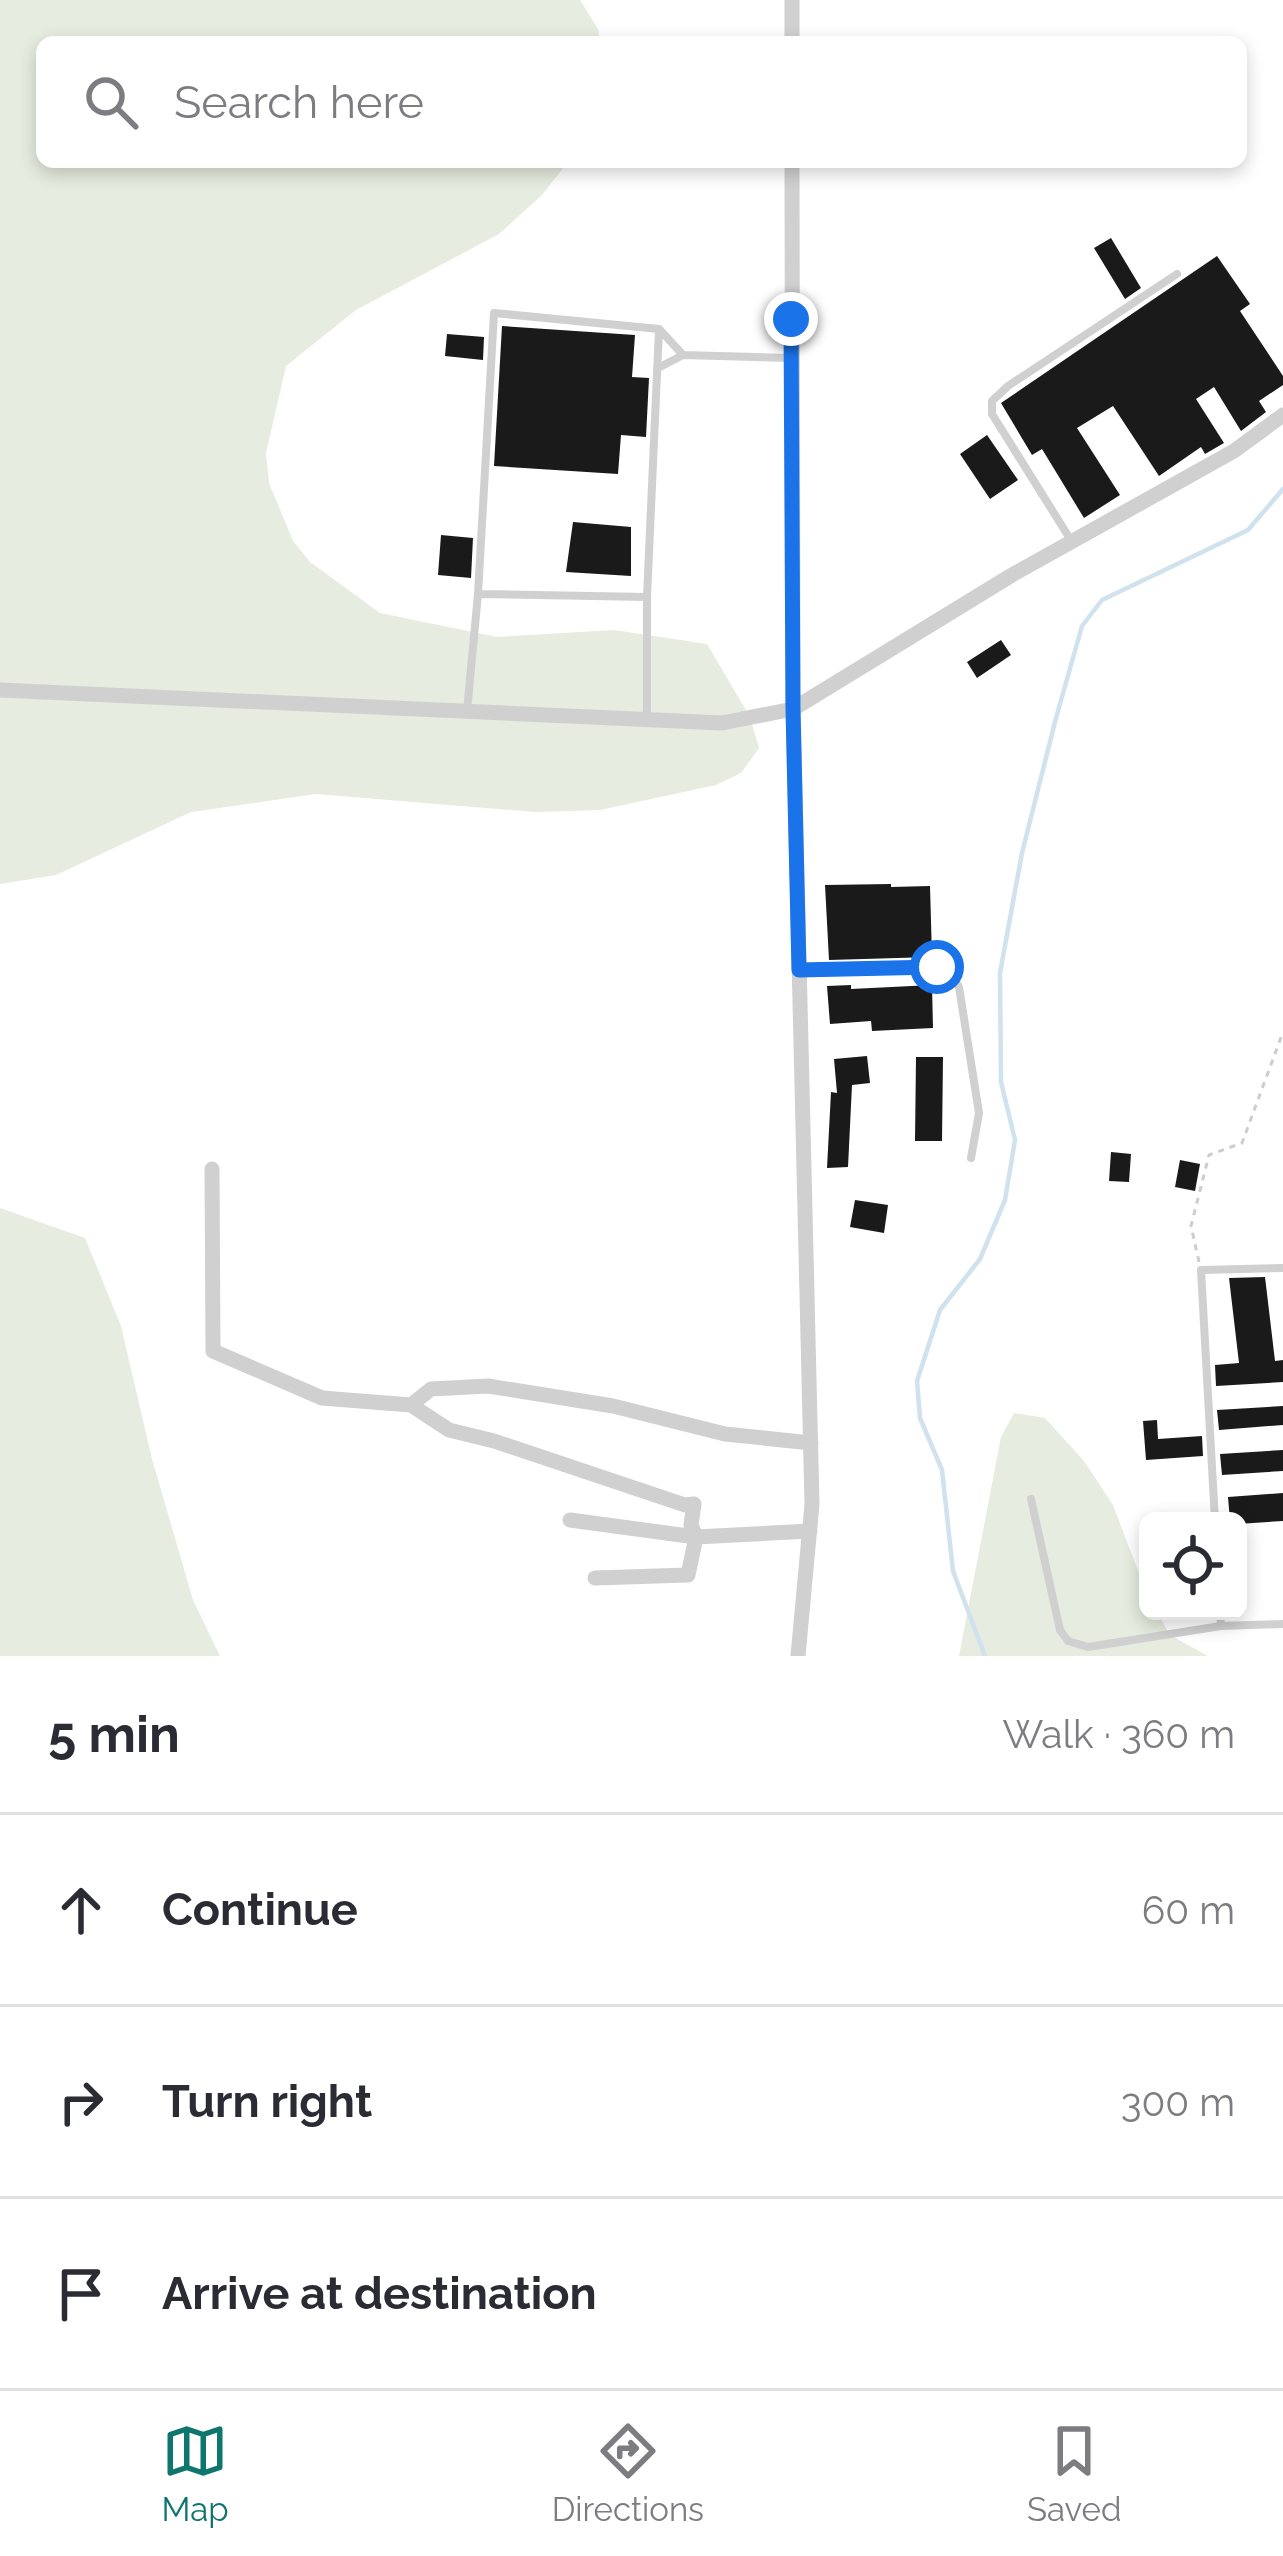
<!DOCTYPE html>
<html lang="en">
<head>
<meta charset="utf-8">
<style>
  :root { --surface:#fff; --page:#f2f2f3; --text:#2b2b33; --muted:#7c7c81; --line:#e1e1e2; --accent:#0f766e }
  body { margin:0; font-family:Raleway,sans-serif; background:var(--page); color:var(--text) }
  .controls { position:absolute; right:36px; bottom:36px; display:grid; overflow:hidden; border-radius:18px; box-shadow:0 6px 18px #0003 }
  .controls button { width:108px; height:108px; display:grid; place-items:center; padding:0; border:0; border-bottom:3px solid var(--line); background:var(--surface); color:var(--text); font:60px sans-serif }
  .stop { position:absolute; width:36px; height:36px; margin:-27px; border:9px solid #1a73e8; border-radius:50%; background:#fff }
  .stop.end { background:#1a73e8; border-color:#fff; box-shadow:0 3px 12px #0008 }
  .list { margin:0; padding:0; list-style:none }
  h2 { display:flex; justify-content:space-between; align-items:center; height:156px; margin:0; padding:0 48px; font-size:51px }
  h2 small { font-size:39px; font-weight:400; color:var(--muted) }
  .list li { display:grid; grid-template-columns:78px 1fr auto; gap:36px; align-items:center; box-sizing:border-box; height:192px; padding:0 48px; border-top:3px solid var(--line) }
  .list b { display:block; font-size:45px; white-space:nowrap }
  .list em { font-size:39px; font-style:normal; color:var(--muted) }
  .icon { flex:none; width:66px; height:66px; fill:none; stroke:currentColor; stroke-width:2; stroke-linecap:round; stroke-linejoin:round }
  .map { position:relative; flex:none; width:1283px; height:1656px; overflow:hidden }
  .search { position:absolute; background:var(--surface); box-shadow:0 6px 18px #0003; left:36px; right:36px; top:36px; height:132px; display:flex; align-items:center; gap:30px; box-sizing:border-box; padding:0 42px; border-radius:18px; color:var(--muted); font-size:45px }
  .sheet { height:732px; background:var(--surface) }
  nav { display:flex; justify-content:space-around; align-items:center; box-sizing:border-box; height:168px; border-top:3px solid var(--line); background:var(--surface); font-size:33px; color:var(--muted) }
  nav a { display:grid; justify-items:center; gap:6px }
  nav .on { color:var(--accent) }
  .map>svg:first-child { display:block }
</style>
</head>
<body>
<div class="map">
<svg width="1283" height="1656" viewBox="0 0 1283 1656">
  <rect width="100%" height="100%" fill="#fff"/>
  <path fill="#e6ecdf" d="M0,0H580L598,29L600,42H42V162H568L542,195L499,234L356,310L286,366L266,453L269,483L293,541L310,562L380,613L497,637L614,630L707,644L750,717L759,748L741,773L716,785L600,810L535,812L316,794L191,812L56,875L0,884Z
    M0,1208L85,1238L121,1326L152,1459L193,1600L220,1656H0Z
    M1014,1413L1045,1418L1084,1461L1113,1505L1148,1597V1611H1156L1170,1635L1208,1656H959L1001,1437Z"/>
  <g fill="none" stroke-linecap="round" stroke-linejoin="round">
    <path stroke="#cfe2ee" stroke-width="4.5" d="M985,1656L953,1571L942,1470L920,1418L917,1381L940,1310L980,1259L1005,1200L1015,1140L1001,1082L1000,973L1022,853L1056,718L1082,626L1102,600L1248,530L1283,489"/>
  </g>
  <path fill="#1a1a1a" d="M1111,238L1141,288L1125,299L1094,248Z
    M1217,256L1250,304L1240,311L1283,376V385L1259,401L1266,412L1241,431L1214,387L1196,399L1224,443L1205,454L1201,447L1159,476L1113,406L1077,428L1120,495L1084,518L1042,449L1032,455L1001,403Z
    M502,326L635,335L632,377L649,378L646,437L621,435L618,474L494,466Z
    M447,334L484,337L483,360L445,356Z
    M987,435L1018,480L990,499L960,454Z
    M573,522L631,527V576L566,572Z
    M441,535L473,538L471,578L438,575Z
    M1001,640L1011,655L977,678L967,662Z
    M891,884V887L930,886L932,957L829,960L825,885Z
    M851,985V989L932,985L933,1028L872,1031L871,1021L830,1024L827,986Z
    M867,1056L870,1083L852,1085L848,1167L827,1168L831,1092L837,1093L834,1059Z
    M916,1057H943L942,1141H915Z
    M1111,1152L1131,1154L1129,1182L1109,1181Z
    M1180,1160L1200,1164L1195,1191L1175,1187Z
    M855,1200L888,1205L884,1233L850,1227Z
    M1265,1277L1275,1361L1283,1360V1382L1216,1386L1215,1365L1239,1363L1229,1278Z
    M1283,1406V1425L1219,1430L1217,1410Z
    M1157,1420L1158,1439L1202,1436L1203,1456L1146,1460L1143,1421Z
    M1283,1450V1471L1222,1475L1220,1454Z
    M1283,1493V1521L1238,1524L1230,1521L1228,1497Z"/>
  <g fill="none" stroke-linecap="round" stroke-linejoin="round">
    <path stroke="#cdcdcd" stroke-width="3" stroke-dasharray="6 6" stroke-linecap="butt" d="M1199,1262L1191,1226L1209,1155L1242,1143L1283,1032"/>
    <path stroke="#d0d0d0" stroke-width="8" d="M659,329L647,597L478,594L494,313L659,329L683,355L790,358
      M658,368L683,355
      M1072,542L992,414V401L1008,386L1177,274
      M647,597V718
      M467,711L478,594
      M801,970L920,965C939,967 949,970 959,987L979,1113L971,1158
      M1031,1499L1060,1630L1068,1641L1088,1647L1221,1626
      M1215,1521L1201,1270L1283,1268
      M1220,1611L1221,1626L1283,1624"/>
    <path stroke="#d0d0d0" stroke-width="15" d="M792,42V0
      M792,162L793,709L812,1504L798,1656
      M0,690L722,723L793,709L1012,575L1234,451L1283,415
      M212,1169L213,1351L322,1398L411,1405
      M570,1520L696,1537L688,1575L595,1578
      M810,1531L696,1537L691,1525L694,1504L685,1505L494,1441L449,1430L411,1405L431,1389L488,1386L613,1406L725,1434L811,1443"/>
  </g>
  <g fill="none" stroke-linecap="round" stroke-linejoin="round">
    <path stroke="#1a73e8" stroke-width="15" d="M791,319L793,709L799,970L937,967"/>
  </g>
</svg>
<div class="controls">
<button><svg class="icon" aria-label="locate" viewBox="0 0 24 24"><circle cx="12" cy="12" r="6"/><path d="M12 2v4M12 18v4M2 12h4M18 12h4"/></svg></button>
</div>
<div class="stop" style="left:937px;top:967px"></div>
<div class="stop end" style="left:791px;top:319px"></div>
<div class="search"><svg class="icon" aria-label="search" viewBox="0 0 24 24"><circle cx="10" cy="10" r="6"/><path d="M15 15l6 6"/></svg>Search here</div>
</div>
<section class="sheet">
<h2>5 min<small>Walk · 360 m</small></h2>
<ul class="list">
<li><svg class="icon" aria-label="ahead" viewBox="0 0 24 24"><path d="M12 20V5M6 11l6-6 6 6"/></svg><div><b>Continue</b></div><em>60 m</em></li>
<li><svg class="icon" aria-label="right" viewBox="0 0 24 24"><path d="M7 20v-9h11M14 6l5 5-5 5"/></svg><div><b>Turn right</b></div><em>300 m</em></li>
<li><svg class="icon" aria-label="arrive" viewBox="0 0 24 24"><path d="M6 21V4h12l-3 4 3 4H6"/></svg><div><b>Arrive at destination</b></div></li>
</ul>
</section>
<nav>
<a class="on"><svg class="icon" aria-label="map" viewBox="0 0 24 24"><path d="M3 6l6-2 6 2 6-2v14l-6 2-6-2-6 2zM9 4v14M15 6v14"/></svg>Map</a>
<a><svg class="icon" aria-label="directions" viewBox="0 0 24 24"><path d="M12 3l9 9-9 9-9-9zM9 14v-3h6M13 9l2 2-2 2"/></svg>Directions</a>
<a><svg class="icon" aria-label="saved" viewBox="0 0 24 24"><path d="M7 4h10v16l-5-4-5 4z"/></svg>Saved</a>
</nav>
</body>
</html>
